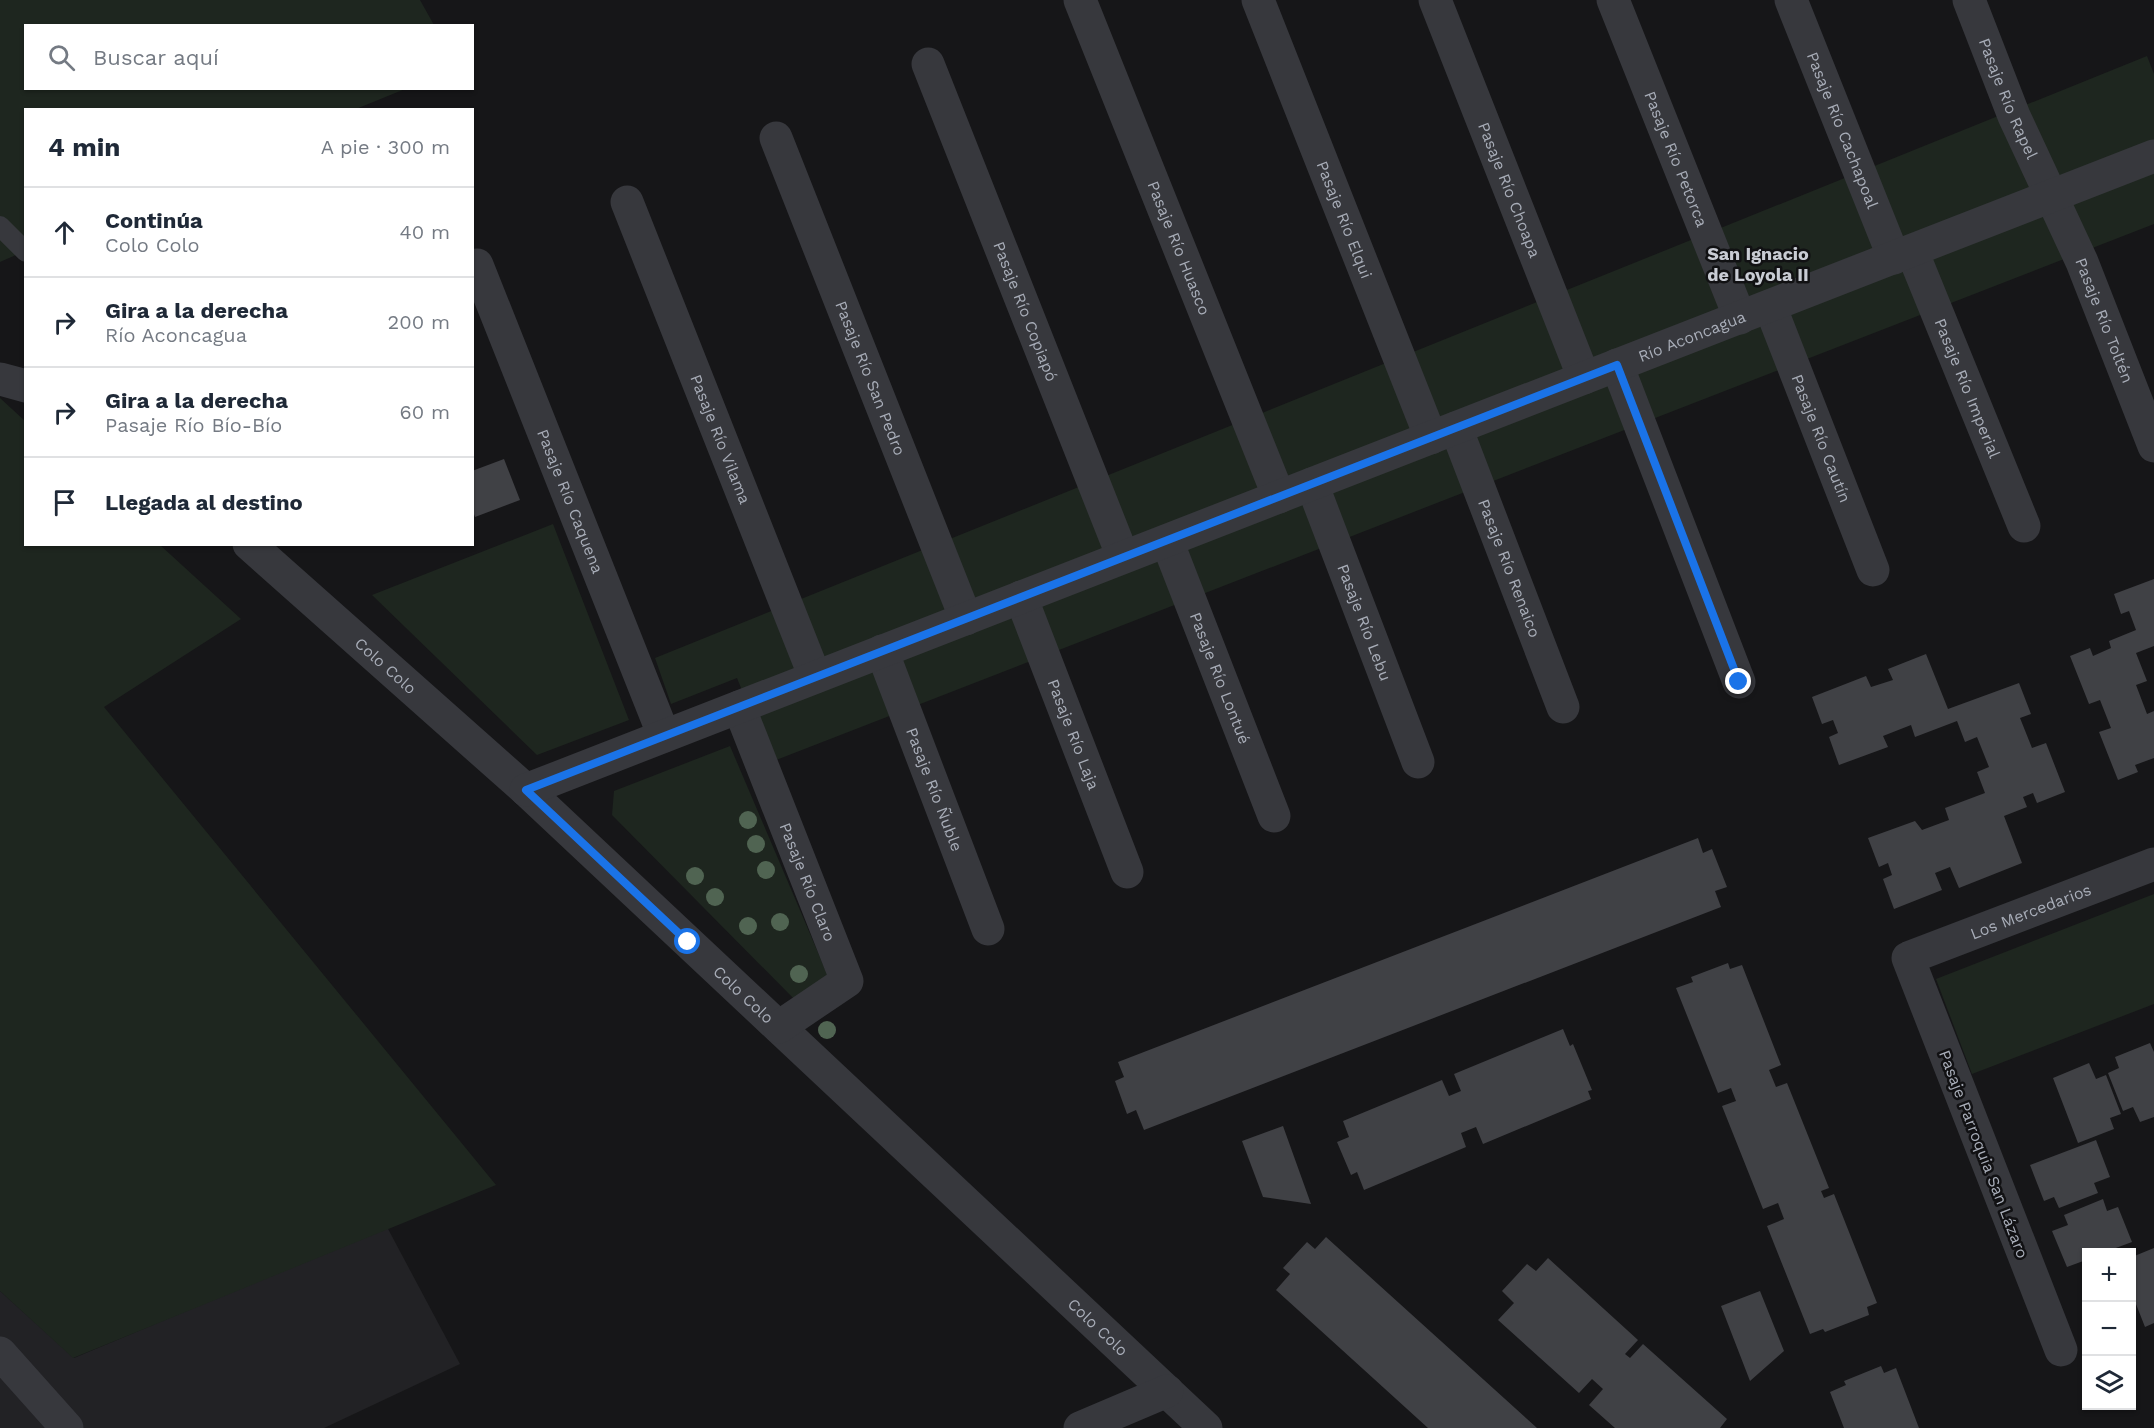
<!DOCTYPE html>
<html lang="es">
<head>
<meta charset="utf-8">
<style>
  :root { --surface:#fff; --page:#f6f6f7; --text:#1f2937; --muted:#747a83; --line:#e0e1e3 }
  body { margin:0; font-family:"Work Sans",sans-serif; background:var(--page); color:var(--text) }
  .controls { position:absolute; right:18px; bottom:18px; display:grid; overflow:hidden; border-radius:0px; box-shadow:0 2px 4px #0004 }
  .controls button { width:54px; height:54px; display:grid; place-items:center; padding:0; border:0; border-bottom:2px solid var(--line); background:var(--surface); color:var(--text); font:30px sans-serif }
  .stop { position:absolute; width:18px; height:18px; margin:-14px; border:4px solid #1a73e8; border-radius:50%; background:#fff }
  .stop.end { background:#1a73e8; border-color:#fff; box-shadow:0 2px 6px #0008 }
  .list { margin:0; padding:0; list-style:none }
  h2 { display:flex; justify-content:space-between; align-items:center; height:78px; margin:0; padding:0 24px; font-size:26px }
  h2 small { font-size:20px; font-weight:400; color:var(--muted) }
  .list li { display:grid; grid-template-columns:39px 1fr auto; gap:18px; align-items:center; box-sizing:border-box; height:90px; padding:0 24px; border-top:2px solid var(--line) }
  .list b { display:block; font-size:22px; white-space:nowrap }
  .list p { margin:0; font-size:20px; white-space:nowrap; color:var(--muted) }
  .list em { font-size:20px; font-style:normal; color:var(--muted) }
  .icon { flex:none; width:33px; height:33px; fill:none; stroke:currentColor; stroke-width:2; stroke-linecap:round; stroke-linejoin:round }
  .map { position:relative; flex:none; width:2154px; height:1428px; overflow:hidden }
  .search { position:absolute; background:var(--surface); box-shadow:0 2px 4px #0004; left:24px; top:24px; width:450px; height:66px; display:flex; align-items:center; gap:15px; box-sizing:border-box; padding:0 21px; border-radius:0px; color:var(--muted); font-size:22px }
  .panel { position:absolute; background:var(--surface); box-shadow:0 2px 4px #0004; left:24px; top:108px; width:450px; height:438px; border-radius:0px }
  .map>svg:first-child { display:block }
</style>
</head>
<body>
<div class="map">
<svg width="2154" height="1428" viewBox="0 0 2154 1428">
  <rect width="100%" height="100%" fill="#161618"/>
  <path fill="#222225" d="M387,1227L460,1364L324,1428H0V1291L74,1358Z"/>
  <path fill="#1e261f" d="M0,0H420L434,25L26,26V88L405,89L356,109L26,110L25,251L0,262Z
    M2147,56L2154,74V224L771,762L737,678L671,704L655,658Z
    M0,398L25,421L26,544L160,545L241,619L104,707L496,1185L73,1358L0,1291Z
    M553,524L629,720L537,755L372,595Z
    M730,746L831,983L798,1003L612,815L614,791Z
    M2154,894V1004L1972,1074L1936,979Z"/>
  <path fill="#404145" d="M504,459L520,500L475,517L472,509V471Z
    M2154,579V646L2136,653L2147,681L2136,685L2147,714L2154,711V758L2135,765L2138,772L2118,780L2099,732L2111,728L2100,700L2089,704L2070,656L2090,648L2093,656L2111,648L2109,641L2136,630L2129,611L2121,614L2114,594Z
    M1926,654L1948,709L2019,683L2031,714L2020,718L2032,748L2046,743L2065,792L2037,803L2033,793L2023,797L2027,807L2004,816L2022,863L1959,888L1950,867L1935,873L1942,890L1894,909L1883,879L1892,875L1888,863L1879,867L1868,838L1915,821L1922,830L1949,820L1945,808L1985,793L1977,772L1989,767L1977,737L1965,742L1957,721L1915,737L1911,725L1883,736L1888,747L1839,765L1829,737L1838,733L1833,720L1822,724L1812,697L1866,676L1871,687L1893,680L1888,669Z
    M1698,838L1703,853L1712,849L1727,887L1715,891L1721,907L1144,1130L1136,1110L1127,1114L1115,1081L1124,1077L1118,1062Z
    M1728,963L1730,969L1742,965L1781,1065L1769,1070L1776,1087L1787,1083L1829,1188L1821,1191L1824,1198L1834,1194L1877,1303L1867,1307L1869,1315L1825,1332L1823,1329L1810,1334L1767,1226L1784,1219L1778,1203L1763,1209L1722,1106L1736,1101L1731,1088L1718,1093L1676,988L1693,982L1691,977Z
    M1563,1029L1570,1046L1573,1044L1592,1090L1588,1091L1591,1099L1483,1144L1476,1127L1461,1133L1466,1147L1364,1190L1357,1172L1351,1175L1337,1142L1349,1137L1343,1121L1442,1080L1449,1096L1461,1091L1454,1074Z
    M2150,1043L2154,1052V1117L2140,1122L2133,1107L2123,1111L2108,1073L2119,1068L2115,1057Z
    M2089,1063L2096,1079L2106,1075L2121,1114L2110,1118L2114,1129L2078,1143L2053,1078Z
    M1283,1126L1311,1204L1263,1197L1242,1141Z
    M2096,1140L2110,1177L2094,1183L2098,1193L2059,1208L2054,1197L2044,1201L2030,1165Z
    M2103,1199L2107,1211L2118,1207L2132,1242L2105,1252H2086V1260L2067,1267L2052,1231L2068,1225L2064,1215Z
    M1326,1237L1537,1428H1428L1276,1290L1290,1274L1283,1268L1307,1242L1315,1249Z
    M2154,1248V1323L2145,1327L2132,1294V1257Z
    M1548,1258L1638,1340L1625,1354L1630,1358L1643,1344L1727,1419L1720,1428H1615L1589,1405L1603,1389L1592,1379L1579,1393L1498,1320L1514,1303L1502,1291L1527,1264L1536,1271Z
    M1760,1291L1784,1351L1750,1381L1721,1306Z
    M1881,1366L1884,1373L1896,1368L1919,1428H1844L1830,1392L1846,1385L1844,1381Z"/>
  <g fill="none" stroke-linecap="round" stroke-linejoin="round">
    <path stroke="#37383d" stroke-width="20" d="M0,226L26,252"/>
    <g stroke="#37383d" stroke-width="33">
      <path id="s1" d="M1080,0L1279,497"/>
      <path id="s2" d="M1258,0L1431,438"/>
      <path id="s3" d="M1435,0L1584,378"/>
      <path id="s4" d="M1613,0L1740,318"/>
      <path id="s5" d="M1791,0L1894,258"/>
      <path id="s6" d="M1969,0L2014,116L2082,262L2154,446"/>
      <path id="s7" d="M928,64L1123,557"/>
      <path id="s8" d="M776,138L966,619"/>
      <path id="s9" d="M627,202L815,677"/>
      <path id="s10" d="M1912,251L2024,526"/>
      <path id="s11" d="M477,265L664,736"/>
      <path id="s12" d="M1770,306L1873,570"/>
      <path d="M1617,365L1739,682"/>
      <path d="M0,379L26,386"/>
      <path id="s13" d="M1456,428L1563,707"/>
      <path id="s14" d="M1312,484L1418,762"/>
      <path id="s15" d="M1167,541L1274,816"/>
      <path id="s16" d="M249,544L526,790L1206,1428"/>
      <path id="s17" d="M1021,597L1127,872"/>
      <path id="s18" d="M882,651L988,929"/>
      <path id="s19" d="M739,707L847,981L779,1027"/>
      <path id="s20" d="M526,790L2154,156"/>
      <path id="s21" d="M2061,1350L1908,958L2154,864"/>
      <path d="M0,1353L67,1428"/>
      <path d="M1080,1428L1167,1391"/>
    </g>
  </g>
  <g fill="#506452">
    <circle cx="748" cy="820" r="9"/>
    <circle cx="756" cy="844" r="9"/>
    <circle cx="766" cy="870" r="9"/>
    <circle cx="695" cy="876" r="9"/>
    <circle cx="715" cy="897" r="9"/>
    <circle cx="780" cy="922" r="9"/>
    <circle cx="748" cy="926" r="9"/>
    <circle cx="799" cy="974" r="9"/>
    <circle cx="827" cy="1030" r="9"/>
  </g>
  <g fill="none" stroke-linecap="round" stroke-linejoin="round">
    <path stroke="#1a73e8" stroke-width="8" d="M688,942L526,790L1617,365L1739,682"/>
  </g>
  <g text-anchor="middle" stroke-width="5" stroke-linejoin="round" paint-order="stroke">
    <g font-size="16" fill="#a8adb8" stroke="#111113">
      <text dy="6" stroke="none"><textPath href="#s6" startOffset="106">Pasaje Río Rapel</textPath></text>
      <text dy="6" stroke="none"><textPath href="#s5" startOffset="140">Pasaje Río Cachapoal</textPath></text>
      <text dy="6" stroke="none"><textPath href="#s4" startOffset="171">Pasaje Río Petorca</textPath></text>
      <text dy="6" stroke="none"><textPath href="#s3" startOffset="204">Pasaje Río Choapa</textPath></text>
      <text dy="6" stroke="none"><textPath href="#s2" startOffset="236">Pasaje Río Elqui</textPath></text>
      <text dy="6" stroke="none"><textPath href="#s1" startOffset="267">Pasaje Río Huasco</textPath></text>
      <text dy="6" stroke="none"><textPath href="#s7" startOffset="266">Pasaje Río Copiapó</textPath></text>
      <text dy="6" stroke="none"><textPath href="#s6" startOffset="348">Pasaje Río Toltén</textPath></text>
      <text dy="6" stroke="none"><textPath href="#s20" startOffset="1251">Río Aconcagua</textPath></text>
      <text dy="6" stroke="none"><textPath href="#s8" startOffset="258">Pasaje Río San Pedro</textPath></text>
      <text dy="6" stroke="none"><textPath href="#s10" startOffset="148">Pasaje Río Imperial</textPath></text>
      <text dy="6" stroke="none"><textPath href="#s12" startOffset="142">Pasaje Río Cautín</textPath></text>
      <text dy="6" stroke="none"><textPath href="#s9" startOffset="255">Pasaje Río Vilama</textPath></text>
      <text dy="6" stroke="none"><textPath href="#s11" startOffset="254">Pasaje Río Caquena</textPath></text>
      <text dy="6" stroke="none"><textPath href="#s13" startOffset="150">Pasaje Río Renaico</textPath></text>
      <text dy="6" stroke="none"><textPath href="#s14" startOffset="148">Pasaje Río Lebu</textPath></text>
      <text dy="6" stroke="none"><textPath href="#s16" startOffset="183">Colo Colo</textPath></text>
      <text dy="6" stroke="none"><textPath href="#s15" startOffset="147">Pasaje Río Lontué</textPath></text>
      <text dy="6" stroke="none"><textPath href="#s17" startOffset="147">Pasaje Río Laja</textPath></text>
      <text dy="6" stroke="none"><textPath href="#s18" startOffset="148">Pasaje Río Ñuble</textPath></text>
      <text dy="6" stroke="none"><textPath href="#s19" startOffset="188">Pasaje Río Claro</textPath></text>
      <text dy="6" stroke="none"><textPath href="#s21" startOffset="552">Los Mercedarios</textPath></text>
      <text dy="6" stroke="none"><textPath href="#s16" startOffset="669">Colo Colo</textPath></text>
      <text transform="translate(1984 1154) rotate(69)" y="6">Pasaje Parroquia San Lázaro</text>
      <text dy="6" stroke="none"><textPath href="#s16" startOffset="1155">Colo Colo</textPath></text>
    </g>
    <g font-size="18" font-weight="bold" fill="#c9ccd4" stroke="#111113">
      <text x="1758" y="260">San Ignacio<tspan x="1758" dy="21">de Loyola II</tspan></text>
    </g>
  </g>
</svg>
<div class="controls">
<button>+</button>
<button>−</button>
<button><svg class="icon" aria-label="layers" viewBox="0 0 24 24"><path d="M12 4l9 5-9 5-9-5zM3 14l9 5 9-5"/></svg></button>
</div>
<div class="stop" style="left:688px;top:942px"></div>
<div class="stop end" style="left:1739px;top:682px"></div>
<div class="search"><svg class="icon" aria-label="search" viewBox="0 0 24 24"><circle cx="10" cy="10" r="6"/><path d="M15 15l6 6"/></svg>Buscar aquí</div>
<section class="panel">
<h2>4 min<small>A pie · 300 m</small></h2>
<ul class="list">
<li><svg class="icon" aria-label="ahead" viewBox="0 0 24 24"><path d="M12 20V5M6 11l6-6 6 6"/></svg><div><b>Continúa</b><p>Colo Colo</p></div><em>40 m</em></li>
<li><svg class="icon" aria-label="right" viewBox="0 0 24 24"><path d="M7 20v-9h11M14 6l5 5-5 5"/></svg><div><b>Gira a la derecha</b><p>Río Aconcagua</p></div><em>200 m</em></li>
<li><svg class="icon" aria-label="right" viewBox="0 0 24 24"><path d="M7 20v-9h11M14 6l5 5-5 5"/></svg><div><b>Gira a la derecha</b><p>Pasaje Río Bío-Bío</p></div><em>60 m</em></li>
<li><svg class="icon" aria-label="arrive" viewBox="0 0 24 24"><path d="M6 21V4h12l-3 4 3 4H6"/></svg><div><b>Llegada al destino</b></div></li>
</ul>
</section>
</div>
</body>
</html>
